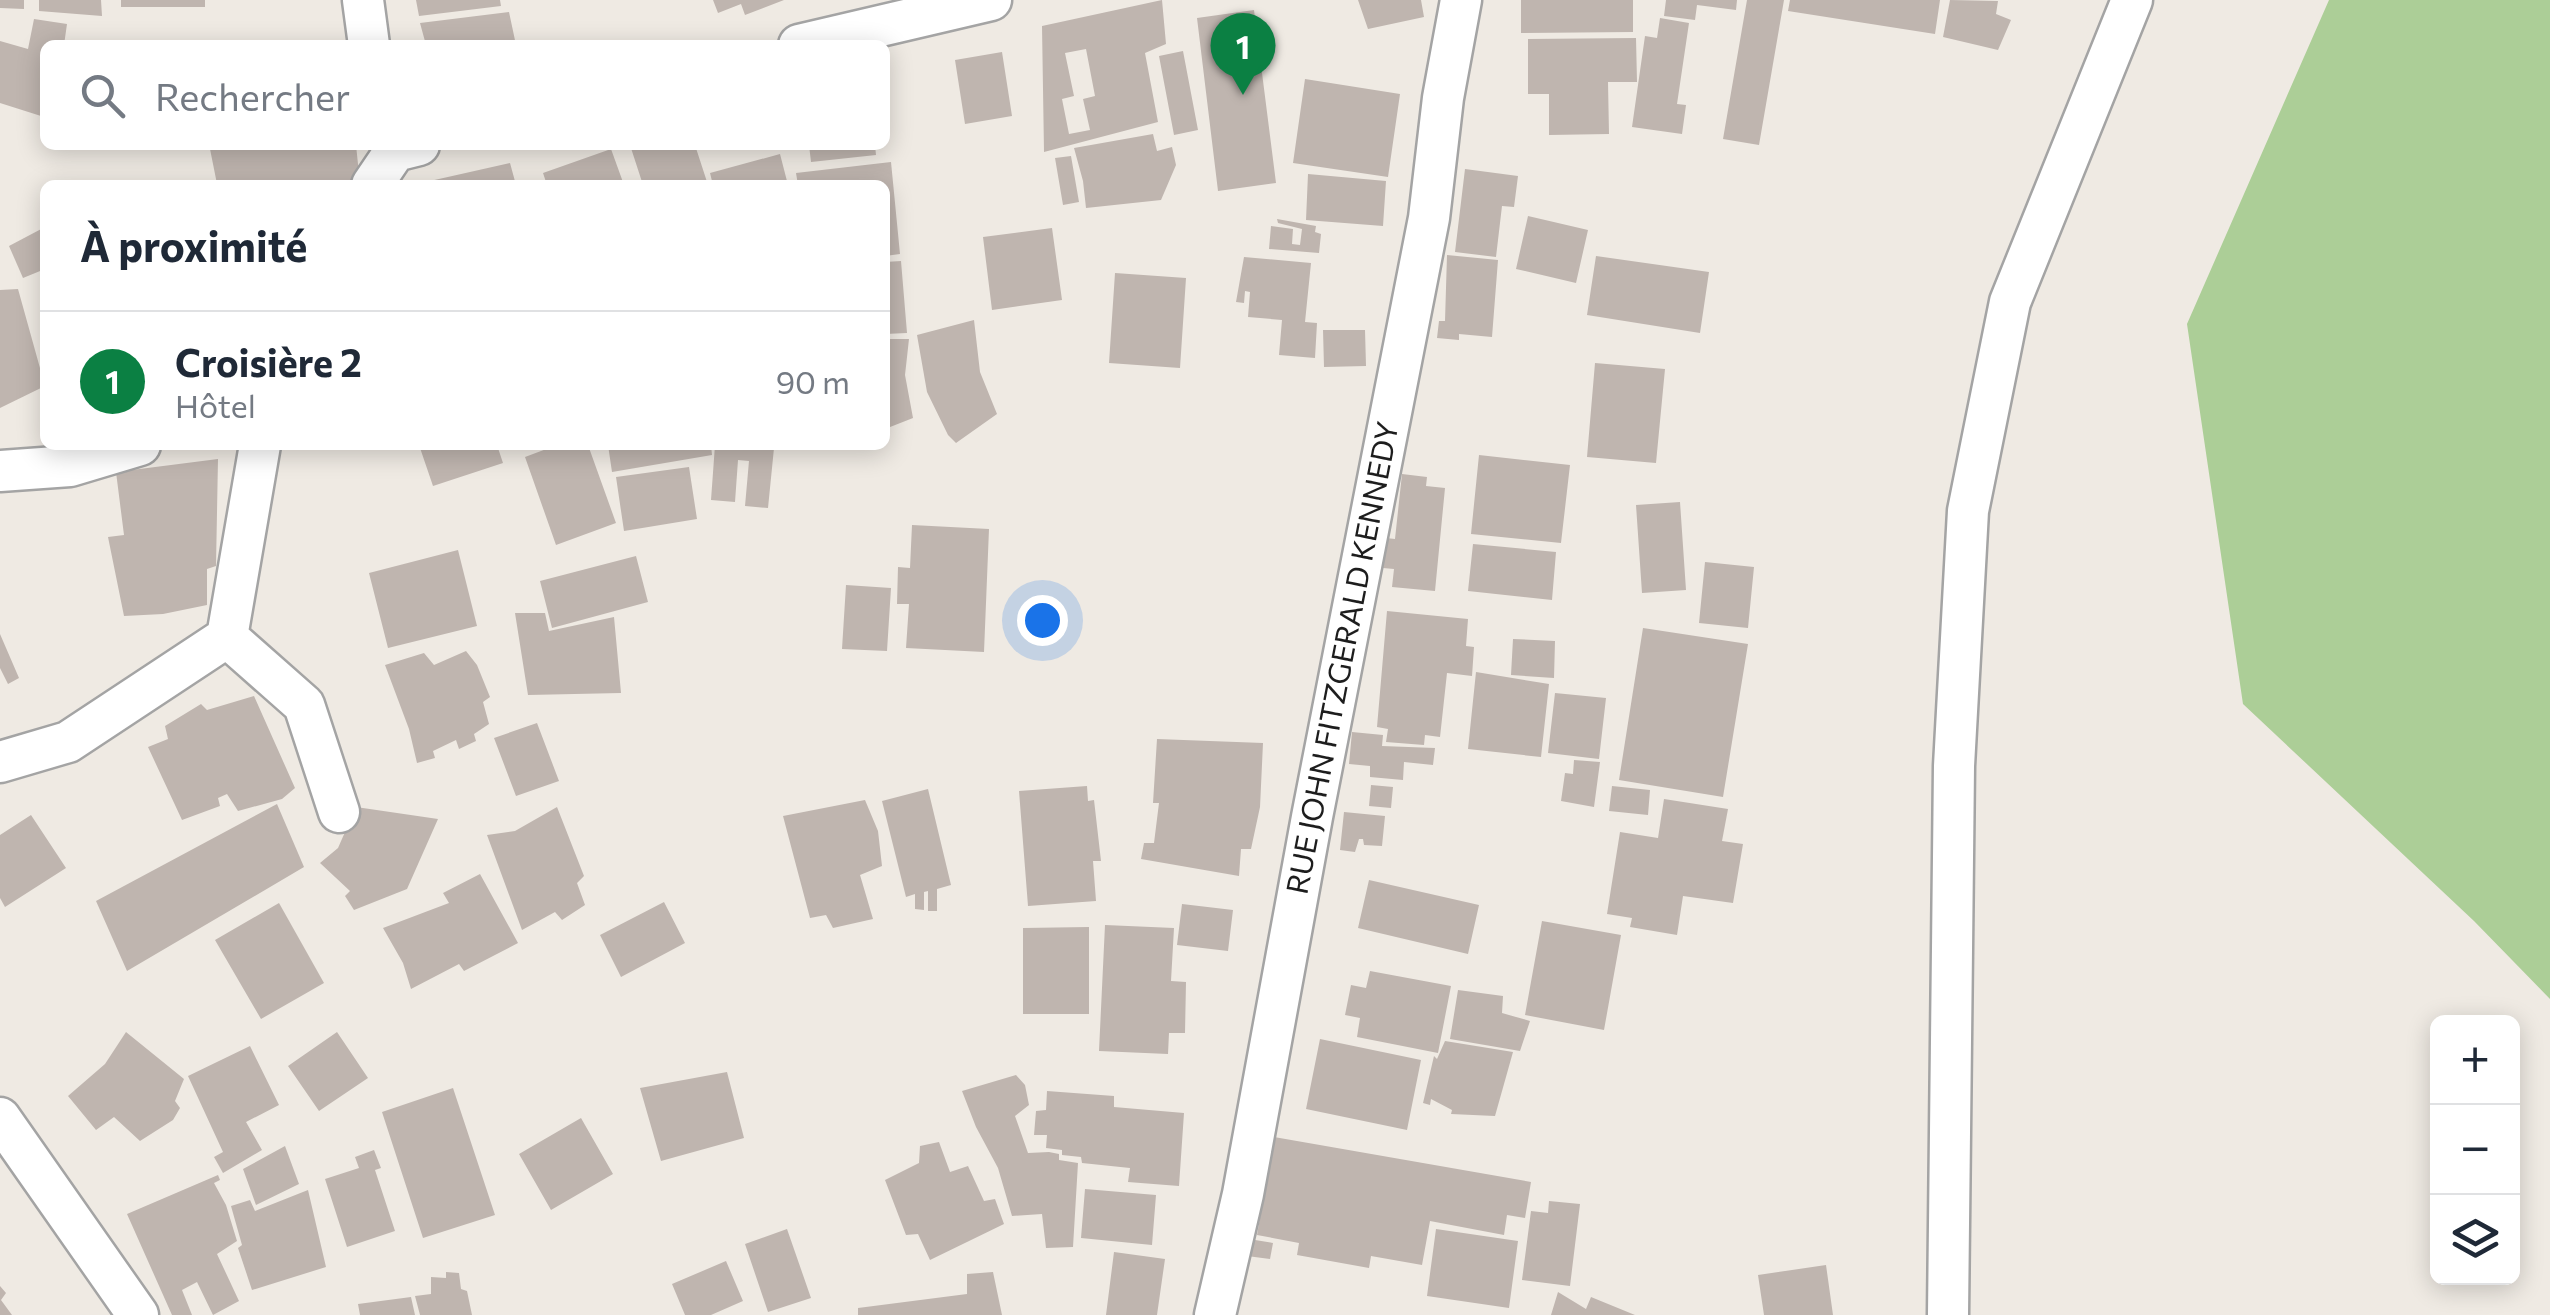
<!DOCTYPE html>
<html lang="fr">
<head>
<meta charset="utf-8">
<style>
  :root { --surface:#fff; --page:#f2f2f3; --text:#1f2937; --muted:#747a83; --line:#e0e1e3; --accent:#0b8043 }
  body { margin:0; font-family:Commissioner,sans-serif; background:var(--page); color:var(--text) }
  .controls { position:absolute; right:30px; bottom:30px; display:grid; overflow:hidden; border-radius:15px; box-shadow:0 5px 25px #0003 }
  .controls button { width:90px; height:90px; display:grid; place-items:center; padding:0; border:0; border-bottom:2px solid var(--line); background:var(--surface); color:var(--text); font:50px sans-serif }
  .you { position:absolute; left:1042px; top:620px; width:35px; height:35px; margin:-25px; border:8px solid #fff; border-radius:50%; background:#1a73e8; box-shadow:0 0 0 15px #1a73e833 }
  .badge { display:grid; place-items:center; width:65px; height:65px; border-radius:50%; background:var(--accent); color:#fff; font-size:32px; font-weight:700 }
  .pin { position:absolute; translate:-50% -82px; filter:drop-shadow(0 2px 5px #0008) }
  .pin::after { content:''; position:absolute; top:52px; width:35px; height:30px; background:inherit; clip-path:polygon(0 0,100% 0,50% 100%) }
  .list { margin:0; padding:0; list-style:none }
  h2 { display:flex; justify-content:space-between; align-items:center; height:130px; margin:0; padding:0 40px; font-size:42px }
  h2 small { font-size:32px; font-weight:400; color:var(--muted) }
  .list li { display:grid; grid-template-columns:65px 1fr auto; gap:30px; align-items:center; box-sizing:border-box; height:140px; padding:0 40px; border-top:2px solid var(--line) }
  .list b { display:block; font-size:38px; white-space:nowrap }
  .list p { margin:0; font-size:32px; white-space:nowrap; color:var(--muted) }
  .list em { font-size:32px; font-style:normal; color:var(--muted) }
  .icon { flex:none; width:55px; height:55px; fill:none; stroke:currentColor; stroke-width:2; stroke-linecap:round; stroke-linejoin:round }
  .map { position:relative; flex:none; width:2550px; height:1315px; overflow:hidden }
  .search { position:absolute; background:var(--surface); box-shadow:0 5px 25px #0003; left:40px; top:40px; width:850px; height:110px; display:flex; align-items:center; gap:25px; box-sizing:border-box; padding:0 35px; border-radius:15px; color:var(--muted); font-size:38px }
  .panel { position:absolute; background:var(--surface); box-shadow:0 5px 25px #0003; left:40px; top:180px; width:850px; height:270px; border-radius:15px }
  .map>svg:first-child { display:block }
</style>
</head>
<body>
<div class="map">
<svg width="2550" height="1315" viewBox="0 0 2550 1315">
  <rect width="100%" height="100%" fill="#efeae3"/>
  <path fill="#acce97" d="M2329,0H2550V999L2474,921L2243,704L2187,324Z"/>
  <path fill="#bfb5af" fill-rule="evenodd" d="M0,0H24V9L0,8Z
    M39,0H101L102,16L39,11Z
    M121,0H205V7H121Z
    M416,0H500L501,6L419,16Z
    M713,0H784L745,15L741,4L718,13Z
    M1162,0L1166,44L1145,53L1158,122L1044,152L1042,26ZM1086,49L1095,96L1083,99L1090,130L1069,134L1062,99L1074,96L1065,53Z
    M1358,0H1421L1424,17L1368,29Z
    M1521,0H1633V32L1521,33Z
    M1666,0H1737L1736,10L1697,5L1695,20L1664,16Z
    M1747,0H1784L1759,145L1723,139Z
    M1790,0H1940L1935,34L1788,11Z
    M1950,0L1998,1L1996,14L2011,20L1998,50L1943,37Z
    M1254,10L1276,183L1218,191L1197,18Z
    M509,12L516,45H426L420,23Z
    M1660,18L1689,23L1677,104L1686,105L1682,134L1632,127L1645,36L1657,38Z
    M34,19L67,24L64,45H45V108L41,116L0,103V41L28,49Z
    M1636,38L1637,82H1608L1609,134L1549,135V94H1528V39Z
    M1183,51L1198,130L1174,135L1159,56Z
    M1002,52L1012,116L965,124L955,60Z
    M1305,79L1400,94L1388,177L1293,163Z
    M1153,134L1157,151L1172,147L1176,165L1161,200L1086,208L1083,181L1074,148Z
    M233,145H356L360,183L217,184L210,149Z
    M630,145H695L708,185H643Z
    M809,145H875L876,155L811,162Z
    M611,149L624,185H547L543,173Z
    M780,154L788,185H713L710,173Z
    M1071,156L1079,202L1063,205L1055,158Z
    M891,162L900,254L885,256V185H798L796,173Z
    M510,163L516,185H431L430,181Z
    M1465,169L1518,176L1514,207L1502,206L1496,257L1455,252Z
    M1308,174L1386,181L1383,226L1306,220Z
    M1528,216L1588,230L1576,283L1516,269Z
    M1277,219L1316,226L1315,232L1321,234L1319,253L1269,249L1271,226L1293,229L1292,244L1300,245L1302,229L1278,223Z
    M45,227V269L23,278L9,246Z
    M1052,228L1062,300L992,310L983,237Z
    M1447,255L1498,260L1492,337L1459,334V340L1437,338L1439,321H1445Z
    M1596,256L1709,272L1700,333L1587,315Z
    M1244,257L1311,263L1305,322L1317,323L1315,358L1279,355L1282,320L1248,317L1250,292L1245,291L1244,303L1236,302Z
    M901,261L907,333L885,334V262Z
    M1115,273L1186,278L1180,368L1109,363Z
    M18,289L45,386L0,408V290Z
    M974,320L980,372L997,414L956,443L948,435L927,392L917,335Z
    M1323,330H1365L1366,366L1324,367Z
    M885,339H909L905,375L913,418L885,429Z
    M1595,363L1665,369L1656,463L1587,457Z
    M419,445H497L503,463L433,486Z
    M557,445H588L616,523L556,545L525,457Z
    M608,445H711L712,455L612,472Z
    M715,445L774,448L768,508L745,506L749,461L738,460L735,502L711,500Z
    M1479,455L1570,465L1561,543L1471,534Z
    M218,459L216,566L207,569V605L163,614L124,616L108,537L124,535L116,472Z
    M689,467L697,519L624,531L616,477Z
    M1402,474L1427,477L1426,486L1445,488L1435,591L1392,587L1394,569L1383,568L1386,538L1395,539Z
    M1680,502L1686,590L1642,593L1636,505Z
    M912,525L989,529L984,652L906,648L909,604H897L898,567L910,568Z
    M1473,544L1556,552L1552,600L1468,591Z
    M458,550L477,626L388,648L369,573Z
    M636,556L648,602L552,628L540,581Z
    M1705,562L1754,567L1748,628L1699,623Z
    M846,585L891,588L887,651L842,649Z
    M1387,611L1468,619L1466,646L1474,647L1472,676L1447,673L1440,737L1425,735L1424,745L1386,742L1388,729L1377,727Z
    M515,613H545L549,631L614,617L621,693L528,695Z
    M1643,628L1748,644L1723,797L1619,780Z
    M0,634L19,678L8,684L0,668Z
    M1513,639L1555,641L1554,678L1511,675Z
    M466,651L477,665L490,697L483,702L489,724L474,734L476,741L459,749L456,740L433,751L435,758L417,763L409,729L385,665L424,653L434,665Z
    M1476,672L1549,684L1541,757L1468,749Z
    M1555,693L1606,698L1599,759L1548,753Z
    M254,696L295,788L282,799L238,811L227,794L218,798L220,806L182,820L148,747L168,739L165,726L201,704L207,710Z
    M537,723L559,781L516,796L494,738Z
    M1352,732L1383,735L1382,746L1435,748L1433,765L1404,762L1403,780L1370,777V766L1349,764Z
    M1157,739L1263,743L1260,807L1251,849H1241L1239,876L1141,859L1144,843H1154L1159,803H1153Z
    M1574,760L1600,762L1594,807L1561,801L1565,773L1573,774Z
    M1371,785L1393,787L1391,808L1369,806Z
    M1087,786L1088,801L1094,800L1101,861H1093L1096,901L1028,906L1019,791Z
    M1612,786L1650,790L1648,815L1609,811Z
    M928,789L951,885L937,889V911H928V891L924,892V910L915,909V894L906,897L882,801Z
    M1664,799L1728,809L1722,841L1743,844L1733,903L1683,896L1677,935L1630,927L1632,918L1607,914L1620,832L1658,838Z
    M865,800L878,831L882,866L860,875L873,919L833,928L826,915L810,918L783,816Z
    M277,804L304,867L127,971L96,901Z
    M356,807L438,819L407,889L354,910L345,896L350,891L320,863L338,848Z
    M557,807L584,876L577,883L585,905L562,920L555,912L522,930L487,835L515,831Z
    M1344,812L1385,816L1382,846L1364,845L1363,839H1359L1355,852L1340,850Z
    M31,815L66,868L5,907L0,898V835Z
    M480,874L518,943L464,971L459,964L411,989L403,963L383,928L449,903L443,893Z
    M1369,880L1479,905L1468,954L1358,928Z
    M664,902L685,943L621,977L600,935Z
    M279,903L324,983L261,1019L215,940Z
    M1182,904L1233,910L1228,951L1177,945Z
    M1542,921L1621,935L1604,1030L1525,1015Z
    M1105,925L1174,928L1171,981L1186,982L1185,1033H1169L1168,1054L1099,1051Z
    M1089,927V1014H1023V928Z
    M1370,971L1451,986L1438,1053L1357,1037L1360,1018L1345,1015L1351,985L1366,988Z
    M1458,990L1503,996L1502,1013L1530,1021L1520,1051L1450,1039Z
    M126,1032L184,1079L175,1101L180,1108L173,1120L140,1141L114,1117L96,1130L68,1096L105,1064Z
    M337,1032L368,1078L319,1111L288,1066Z
    M1320,1039L1421,1060L1407,1130L1306,1109Z
    M1445,1041L1513,1052L1495,1116L1451,1114L1452,1110L1431,1099L1430,1105L1423,1103L1434,1056L1437,1059Z
    M250,1046L279,1105L246,1122L262,1150L223,1173L214,1157L223,1152L188,1076Z
    M727,1072L744,1138L661,1161L640,1088Z
    M1016,1075L1025,1085L1029,1105L1015,1116L1028,1153L1049,1152L1059,1154V1160L1078,1163L1073,1247L1046,1248L1042,1214L1012,1216L998,1168L976,1127L962,1091Z
    M453,1088L495,1215L423,1238L382,1112Z
    M1047,1091L1114,1096V1107L1184,1113L1179,1186L1128,1182L1130,1168L1082,1163L1081,1157L1062,1155V1150L1046,1148L1047,1135H1034L1036,1111L1046,1110Z
    M581,1118L613,1174L551,1210L519,1154Z
    M1274,1137L1531,1182L1525,1218L1507,1215L1504,1235L1430,1221L1422,1265L1371,1256L1369,1268L1297,1255L1299,1243L1257,1235Z
    M939,1142L950,1172L968,1166L984,1201L995,1199L1004,1224L930,1260L918,1234L906,1235L885,1180L919,1163L920,1146Z
    M285,1146L299,1184L256,1205L243,1169Z
    M374,1150L381,1168L375,1170L395,1231L347,1247L325,1179L359,1168L355,1157Z
    M218,1175L220,1180L214,1183L226,1205L237,1241L217,1254L239,1301L213,1315L197,1282L182,1290L192,1315H172L127,1214Z
    M1085,1189L1156,1195L1152,1245L1081,1238Z
    M308,1190L326,1267L252,1290L238,1248L242,1245L231,1206L250,1200L255,1211Z
    M1549,1201L1580,1204L1570,1286L1522,1280L1531,1211L1548,1213Z
    M787,1229L811,1298L768,1312L745,1244Z
    M1436,1229L1518,1241L1509,1308L1427,1296Z
    M1249,1239L1273,1243L1270,1259L1247,1256Z
    M1114,1252L1165,1259L1157,1315H1106Z
    M726,1261L743,1301L711,1315H685L672,1284Z
    M1826,1265L1833,1315H1764L1758,1275Z
    M446,1272L459,1273L461,1289L467,1291L472,1315H420L415,1296L431,1294V1277L446,1278Z
    M993,1272L1002,1315H858V1308L967,1294V1274Z
    M0,1286L6,1293L1,1300L12,1315H0Z
    M1558,1292L1586,1309L1591,1297L1635,1315H1551Z
    M411,1297L415,1315H360L358,1304Z"/>
  <g fill="none" stroke-linecap="round" stroke-linejoin="round">
    <g stroke="#a4a4a4" stroke-width="45">
      <path id="minor" d="M363,0L369,45
        M799,45L991,0
        M372,185L395,151L419,145
        M260,445L227,637L304,705L339,812
        M0,471L70,466L140,445
        M0,762L68,742L227,637
        M0,1118L138,1315
        M1215,1315L1243,1194L1312,817L1429,218L1443,98L1461,0
        M1948,1315L1954,766L1968,511L2010,302L2132,0"/>
    </g>
    <use href="#minor" stroke="#fff" stroke-width="40"/>
  </g>
  <g text-anchor="middle" stroke-width="8" stroke-linejoin="round" paint-order="stroke">
    <g font-size="30" fill="#1d1d1d" stroke="#fff">
      <text transform="translate(1343 658) rotate(-79)" y="10">RUE JOHN FITZGERALD KENNEDY</text>
    </g>
  </g>
</svg>
<div class="controls">
<button>+</button>
<button>−</button>
<button><svg class="icon" aria-label="layers" viewBox="0 0 24 24"><path d="M12 4l9 5-9 5-9-5zM3 14l9 5 9-5"/></svg></button>
</div>
<div class="you"></div>
<div class="pin badge" style="left:1243px;top:95px">1</div>
<div class="search"><svg class="icon" aria-label="search" viewBox="0 0 24 24"><circle cx="10" cy="10" r="6"/><path d="M15 15l6 6"/></svg>Rechercher</div>
<section class="panel">
<h2>À proximité<small></small></h2>
<ul class="list">
<li><span class="badge">1</span><div><b>Croisière 2</b><p>Hôtel</p></div><em>90 m</em></li>
</ul>
</section>
</div>
</body>
</html>
